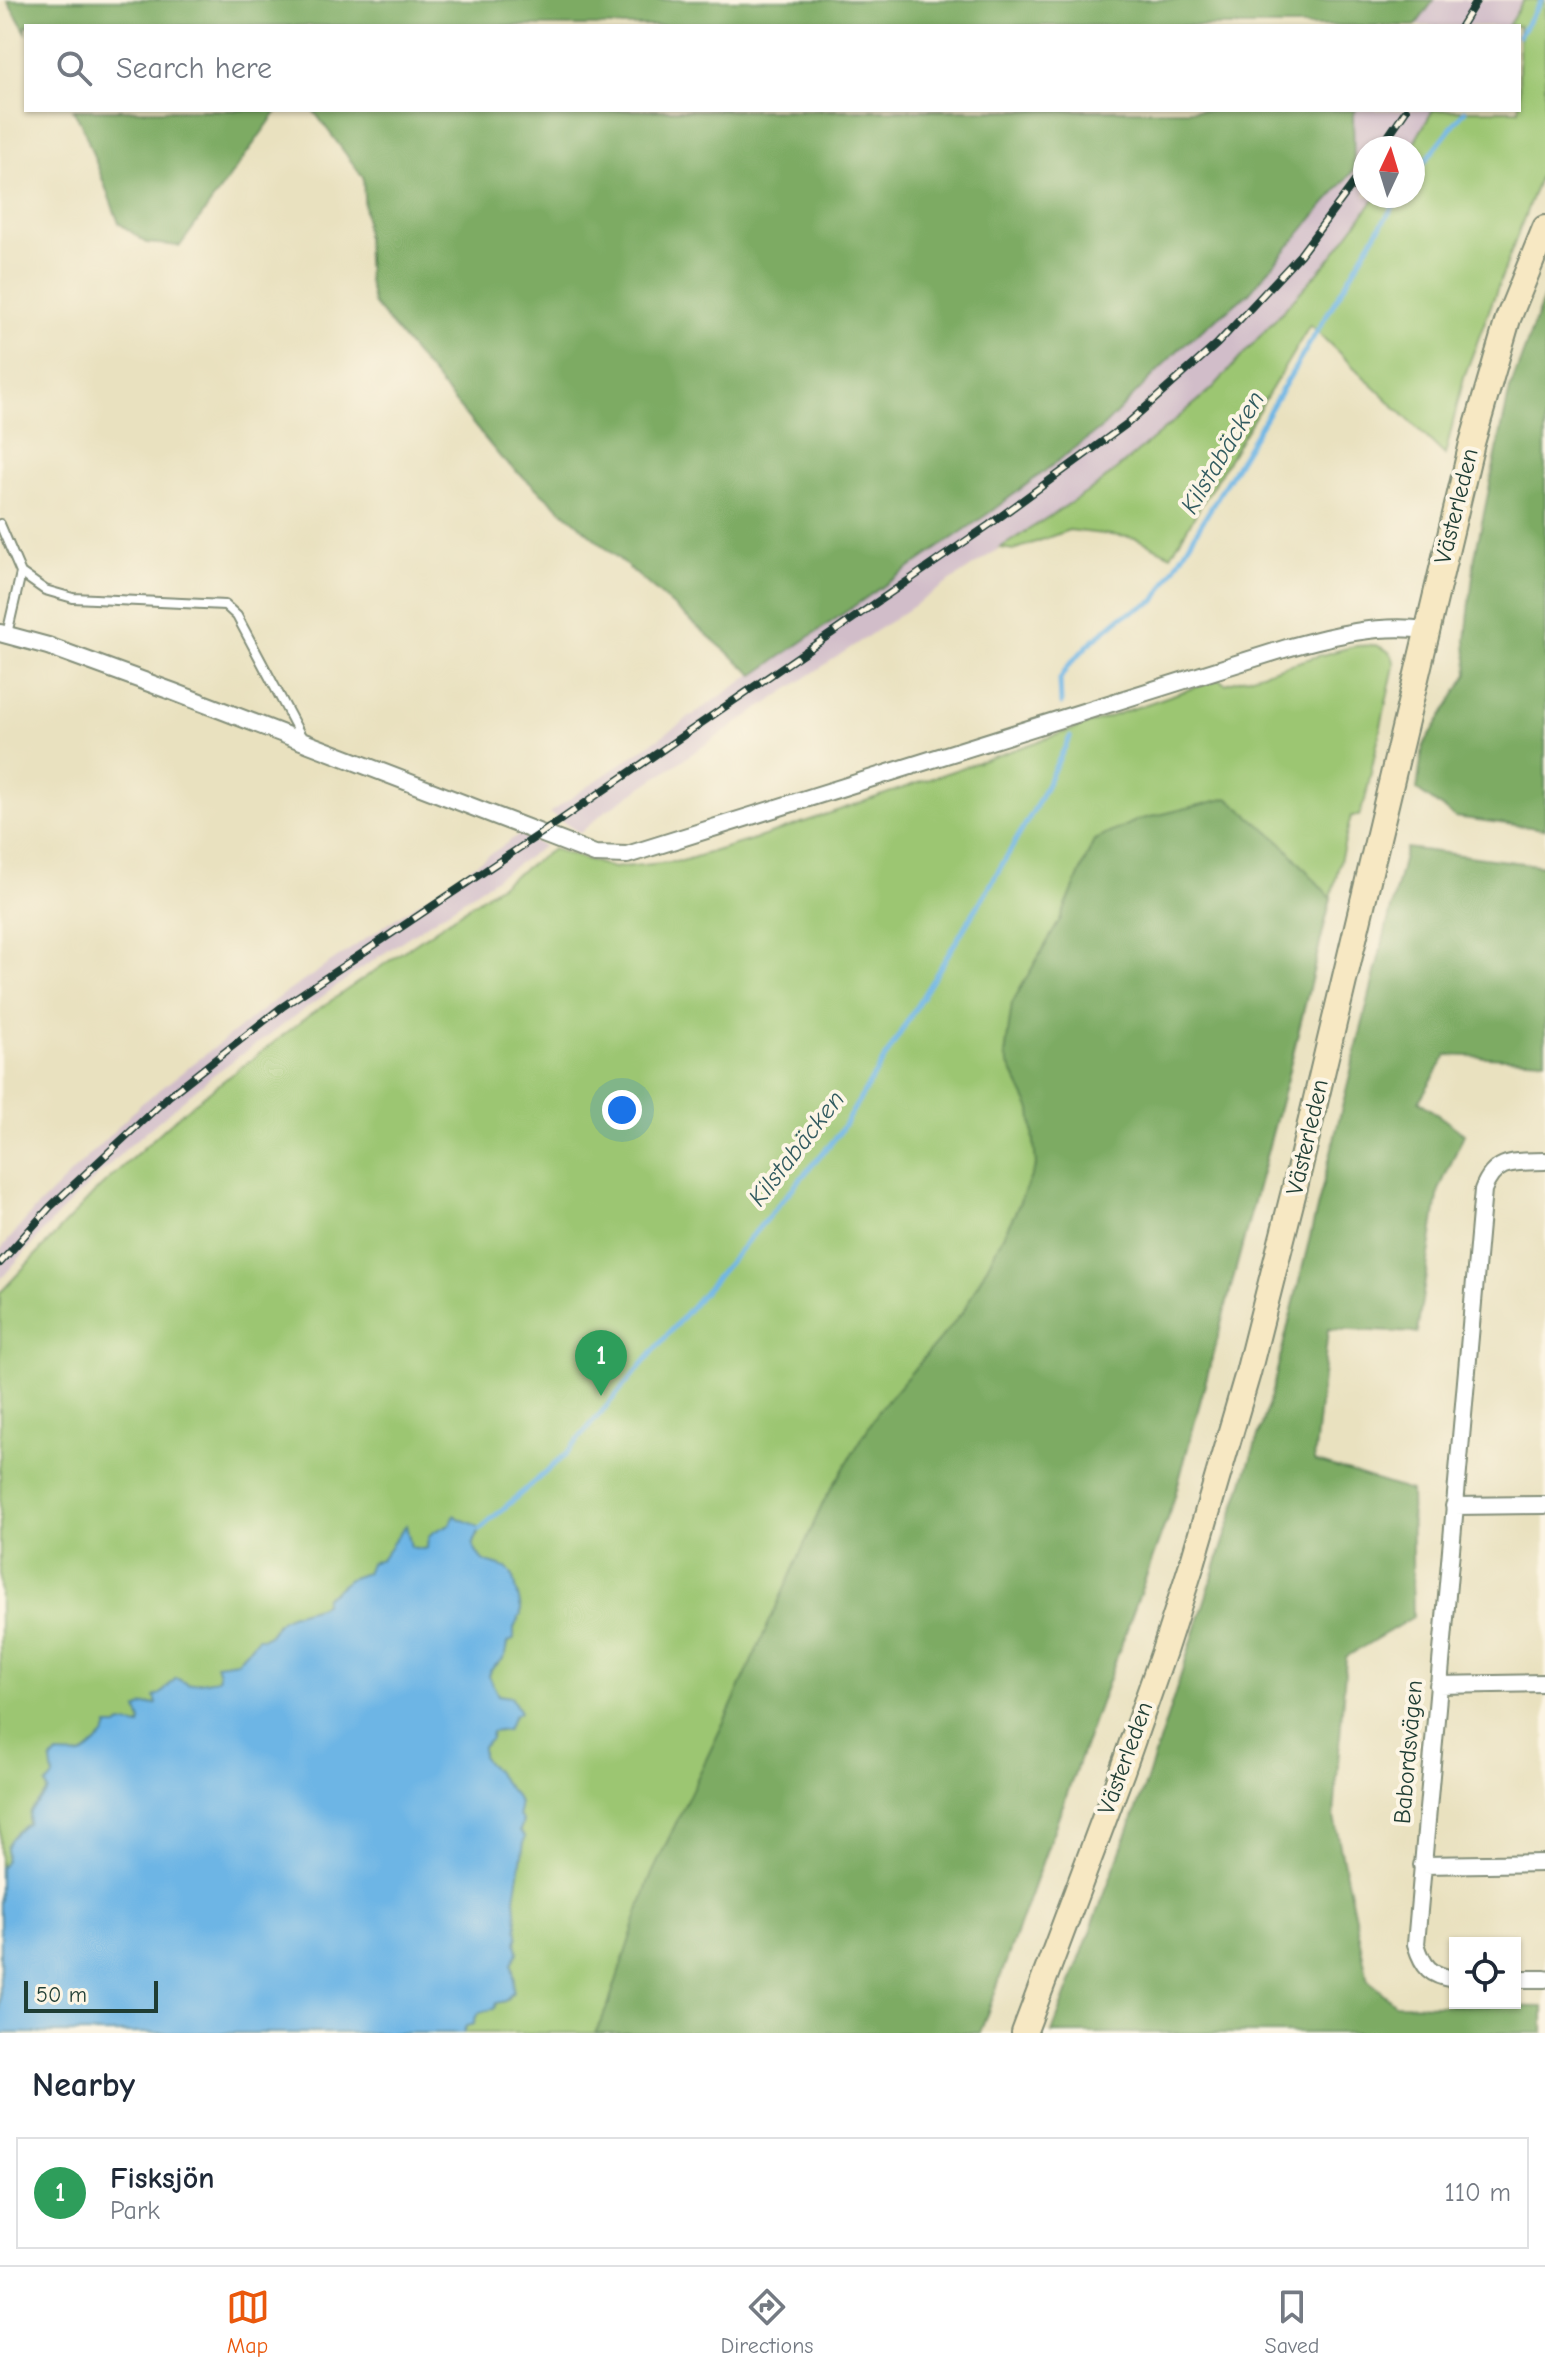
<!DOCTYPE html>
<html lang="en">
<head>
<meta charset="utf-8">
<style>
  :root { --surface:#fff; --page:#f2f2f3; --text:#1f2937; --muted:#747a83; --line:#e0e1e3; --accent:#ea580c }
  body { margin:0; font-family:"Comic Neue",sans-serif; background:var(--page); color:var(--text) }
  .controls { position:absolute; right:24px; bottom:24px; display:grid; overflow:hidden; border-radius:0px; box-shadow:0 2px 6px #0004 }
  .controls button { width:72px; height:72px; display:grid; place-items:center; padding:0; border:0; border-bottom:2px solid var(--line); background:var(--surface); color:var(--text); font:40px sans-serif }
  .compass { position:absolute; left:1353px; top:136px; width:72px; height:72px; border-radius:50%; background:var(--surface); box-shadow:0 2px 6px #0004; rotate:4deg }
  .scale { position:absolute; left:24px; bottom:20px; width:134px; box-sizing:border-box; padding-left:8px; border:4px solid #1f3d34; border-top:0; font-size:22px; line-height:28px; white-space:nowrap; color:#1f3d34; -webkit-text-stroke:6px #fcf5e5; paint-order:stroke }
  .you { position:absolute; left:622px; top:1110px; width:28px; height:28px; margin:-20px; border:6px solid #fff; border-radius:50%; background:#1a73e8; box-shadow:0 0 0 12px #1a73e833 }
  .badge { display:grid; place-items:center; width:52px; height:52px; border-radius:50%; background:var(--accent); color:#fff; font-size:26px; font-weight:700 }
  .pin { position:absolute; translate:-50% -66px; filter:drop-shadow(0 2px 4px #0008) }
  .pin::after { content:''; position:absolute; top:42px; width:28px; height:24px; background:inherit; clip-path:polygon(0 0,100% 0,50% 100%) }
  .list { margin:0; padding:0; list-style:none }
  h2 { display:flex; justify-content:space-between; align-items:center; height:104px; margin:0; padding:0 32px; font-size:34px }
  h2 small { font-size:26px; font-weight:400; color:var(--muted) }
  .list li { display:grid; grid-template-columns:52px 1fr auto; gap:24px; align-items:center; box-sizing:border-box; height:112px; margin:0 16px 16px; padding:0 16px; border:2px solid var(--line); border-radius:0px }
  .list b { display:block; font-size:30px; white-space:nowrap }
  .list p { margin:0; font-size:26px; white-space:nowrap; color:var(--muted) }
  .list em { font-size:26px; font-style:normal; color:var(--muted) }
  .icon { flex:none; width:44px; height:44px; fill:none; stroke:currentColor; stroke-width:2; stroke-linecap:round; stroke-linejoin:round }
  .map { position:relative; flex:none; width:1545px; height:2033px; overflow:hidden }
  .search { position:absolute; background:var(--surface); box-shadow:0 2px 6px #0004; left:24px; right:24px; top:24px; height:88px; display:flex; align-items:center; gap:20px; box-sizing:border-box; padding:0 28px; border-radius:0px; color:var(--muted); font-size:30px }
  .sheet { height:232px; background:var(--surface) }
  nav { display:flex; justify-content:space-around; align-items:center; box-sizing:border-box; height:112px; border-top:2px solid var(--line); background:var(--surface); font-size:22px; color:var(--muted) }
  nav a { display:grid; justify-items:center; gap:4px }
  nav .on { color:var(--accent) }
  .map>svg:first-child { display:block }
</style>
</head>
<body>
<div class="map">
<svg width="1545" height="2033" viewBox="0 0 1545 2033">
  <rect width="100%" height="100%" fill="#fcf5e5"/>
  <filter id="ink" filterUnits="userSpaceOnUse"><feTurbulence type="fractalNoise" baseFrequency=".0125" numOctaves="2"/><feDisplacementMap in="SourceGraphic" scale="16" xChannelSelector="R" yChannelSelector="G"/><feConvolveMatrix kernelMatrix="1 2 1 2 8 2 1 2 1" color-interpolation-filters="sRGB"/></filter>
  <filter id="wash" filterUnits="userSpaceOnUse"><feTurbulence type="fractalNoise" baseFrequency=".006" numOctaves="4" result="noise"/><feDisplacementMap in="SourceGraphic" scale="32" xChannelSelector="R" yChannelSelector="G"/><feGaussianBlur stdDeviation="1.8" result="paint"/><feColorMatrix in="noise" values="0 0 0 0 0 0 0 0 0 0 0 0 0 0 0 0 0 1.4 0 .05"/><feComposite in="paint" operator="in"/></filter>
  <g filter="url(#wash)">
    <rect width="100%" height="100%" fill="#e9e1bf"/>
    <path fill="#d1bdc9" d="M1434,0H1524L1508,26H1415Z
      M1356,110H1433L1411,148H1365V196H1377L1330,259L1212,389L1097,486L1000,548L603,813L580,833L549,813L989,513L1104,426L1181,347L1249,293L1354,170L1353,114Z
      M520,834L544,846L365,966L213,1075L129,1146L59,1214L0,1280V1250L35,1209L141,1104L274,1001Z"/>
    <path fill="#9cc672" stroke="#5e8253" stroke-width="2" d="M1524,0H1545V162L1464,377L1445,455L1310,325L1171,555L1136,538L1069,530L1014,550L1000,548L1097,486L1212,389L1330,259L1377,196H1413V148H1411L1433,110H1519V26H1508Z
      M1375,645C1386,649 1395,653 1394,666L1365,800L1359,816H1351L1287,1078L1174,1499L980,2033H0V1293L96,1191L185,1110L307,1017L553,849L613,868L682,861L761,837L1219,679L1225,684L1318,656L1355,646Z"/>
    <path fill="#7dab64" stroke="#4e744c" stroke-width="2" d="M7,0H1434L1415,26H26V32Z
      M73,110H278L180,246L147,243L119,223L82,125Z
      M313,110H1356L1353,114L1354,170L1249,293L1181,347L1104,426L989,513L754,675L501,458L373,303L368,279L363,177Z
      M1545,294V829L1455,817L1417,790L1423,746L1468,674L1466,640L1475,556L1510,389Z
      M1228,798L1281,842L1331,898L1287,1078L1174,1499L980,2033H595L607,2009L649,1880L730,1709L824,1501L879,1410L963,1312L1015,1213L1036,1165L1031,1110L1005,1056L1012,1003L1061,918L1094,840L1138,820Z
      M1406,848L1545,866V1060L1447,1055L1419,1101L1464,1134L1439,1190L1417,1333L1328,1329L1314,1461L1411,1491L1413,1617L1346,1657L1334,1817L1368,1980L1395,2004L1543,2007V2033H1052L1146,1783L1270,1399Z"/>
    <path fill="#6db5e5" stroke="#46798c" stroke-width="2" d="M454,1515C462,1523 473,1520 480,1529L473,1545C483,1567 490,1561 508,1569L514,1578L521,1609V1614L514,1628V1639L508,1643C505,1668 496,1658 488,1675L498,1695L511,1697L520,1712L514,1716L507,1730L492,1732L491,1739L482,1747V1756L517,1798L519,1804V1816L523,1821L520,1831L525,1836L515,1898L518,1937L516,1942L518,1952L512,1964L514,1978L513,1992L505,2001L496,2003L494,2009C482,2011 476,2010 474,2024L466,2026L463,2033H0V1868C7,1860 5,1859 6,1849C7,1839 20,1829 28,1823L30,1811L48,1791L46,1785L53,1777L51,1761L56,1755C81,1755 80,1760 98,1742C104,1736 106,1735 108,1726H117L121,1723L140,1726L141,1721L137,1709L144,1705L157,1704L155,1697L162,1693L176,1678L188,1684L218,1679L219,1674L216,1664L237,1661L258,1638C274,1638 271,1627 282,1619C293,1612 307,1611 320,1606L324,1603L325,1596L332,1593L349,1579L366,1573L370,1563L381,1559L406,1525L411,1547L422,1549L427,1548C427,1530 436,1531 450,1524Z"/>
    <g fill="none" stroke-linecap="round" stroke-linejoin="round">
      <path stroke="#6db5e5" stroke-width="5" d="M1519,36L1542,0
        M1413,177L1465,110
        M1061,704L1060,679L1068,666L1091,642L1121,617L1155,601L1376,233L1400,196
        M480,1529L564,1456L838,1135L988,889L1036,806L1070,737"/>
    </g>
  </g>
  <g filter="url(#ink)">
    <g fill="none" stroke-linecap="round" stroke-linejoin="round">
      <g stroke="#848f7a" stroke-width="12">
        <path id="lane" d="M0,524L21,573L45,590L73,598L225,605L237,616L302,738
          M7,634L21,573"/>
      </g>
      <g stroke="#848f7a" stroke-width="20">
        <path id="street" d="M0,633L48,646L174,692L595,854L627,855L1287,648C1334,635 1377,624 1426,630
          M1454,1506L1545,1505
          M1438,1685L1545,1683
          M1422,1865L1545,1863
          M1455,1979C1430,1976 1423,1967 1416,1944L1483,1190C1495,1158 1515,1162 1545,1161
          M1515,1979H1545"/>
      </g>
      <g stroke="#848f7a" stroke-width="28">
        <path id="secondary" d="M1024,2033L1122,1771L1164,1651L1193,1561L1248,1373L1295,1187L1472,443L1508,319L1545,228"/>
      </g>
      <use href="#lane" stroke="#fff" stroke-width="8"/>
      <use href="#street" stroke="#fff" stroke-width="16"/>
      <use href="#secondary" stroke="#f7e8c3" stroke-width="24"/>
      <g stroke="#1f3d34" stroke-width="8">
        <path id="rail" d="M1461,26L1477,0
          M1380,148L1406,110
          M0,1263L50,1207L169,1096L282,1007L543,832L989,525L1128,423L1217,344L1300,255L1365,168"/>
      </g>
      <use href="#rail" stroke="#fcf5e5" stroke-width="5" stroke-dasharray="15" stroke-linecap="butt"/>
    </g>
  </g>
  <g text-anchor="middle" stroke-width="8" stroke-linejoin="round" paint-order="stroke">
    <g font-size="24" fill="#1f3d34" stroke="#fcf5e5">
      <text transform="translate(1456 506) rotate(-76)" y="8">Västerleden</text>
      <text transform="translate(1307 1137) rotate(-77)" y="8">Västerleden</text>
      <text transform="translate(1408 1752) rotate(-85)" y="8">Babordsvägen</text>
      <text transform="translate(1125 1758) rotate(-70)" y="8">Västerleden</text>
    </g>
    <g font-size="26" font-style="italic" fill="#325b60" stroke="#fcf5e5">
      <text transform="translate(1222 452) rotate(-59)" y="9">Kilstabäcken</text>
      <text transform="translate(796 1148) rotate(-52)" y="9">Kilstabäcken</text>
    </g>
  </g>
</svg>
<div class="controls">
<button><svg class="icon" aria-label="locate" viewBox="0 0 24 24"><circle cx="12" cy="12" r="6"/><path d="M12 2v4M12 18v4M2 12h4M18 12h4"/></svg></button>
</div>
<svg class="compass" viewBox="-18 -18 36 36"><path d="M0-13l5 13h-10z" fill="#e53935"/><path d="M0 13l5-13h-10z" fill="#747a83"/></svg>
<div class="scale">50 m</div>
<div class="you"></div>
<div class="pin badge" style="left:601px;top:1396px;background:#2e9e5b">1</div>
<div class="search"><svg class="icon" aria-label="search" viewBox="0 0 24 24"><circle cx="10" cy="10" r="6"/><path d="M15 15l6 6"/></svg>Search here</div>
</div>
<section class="sheet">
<h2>Nearby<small></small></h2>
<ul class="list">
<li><span class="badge" style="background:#2e9e5b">1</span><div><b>Fisksjön</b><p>Park</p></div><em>110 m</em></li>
</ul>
</section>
<nav>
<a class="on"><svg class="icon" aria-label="map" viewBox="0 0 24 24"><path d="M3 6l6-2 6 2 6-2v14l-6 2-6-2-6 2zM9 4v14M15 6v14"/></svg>Map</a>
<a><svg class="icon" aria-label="directions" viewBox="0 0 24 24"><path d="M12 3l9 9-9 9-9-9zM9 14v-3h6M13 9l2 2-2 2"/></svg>Directions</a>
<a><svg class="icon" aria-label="saved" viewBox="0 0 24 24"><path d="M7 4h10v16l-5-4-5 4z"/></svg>Saved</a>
</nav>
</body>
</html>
